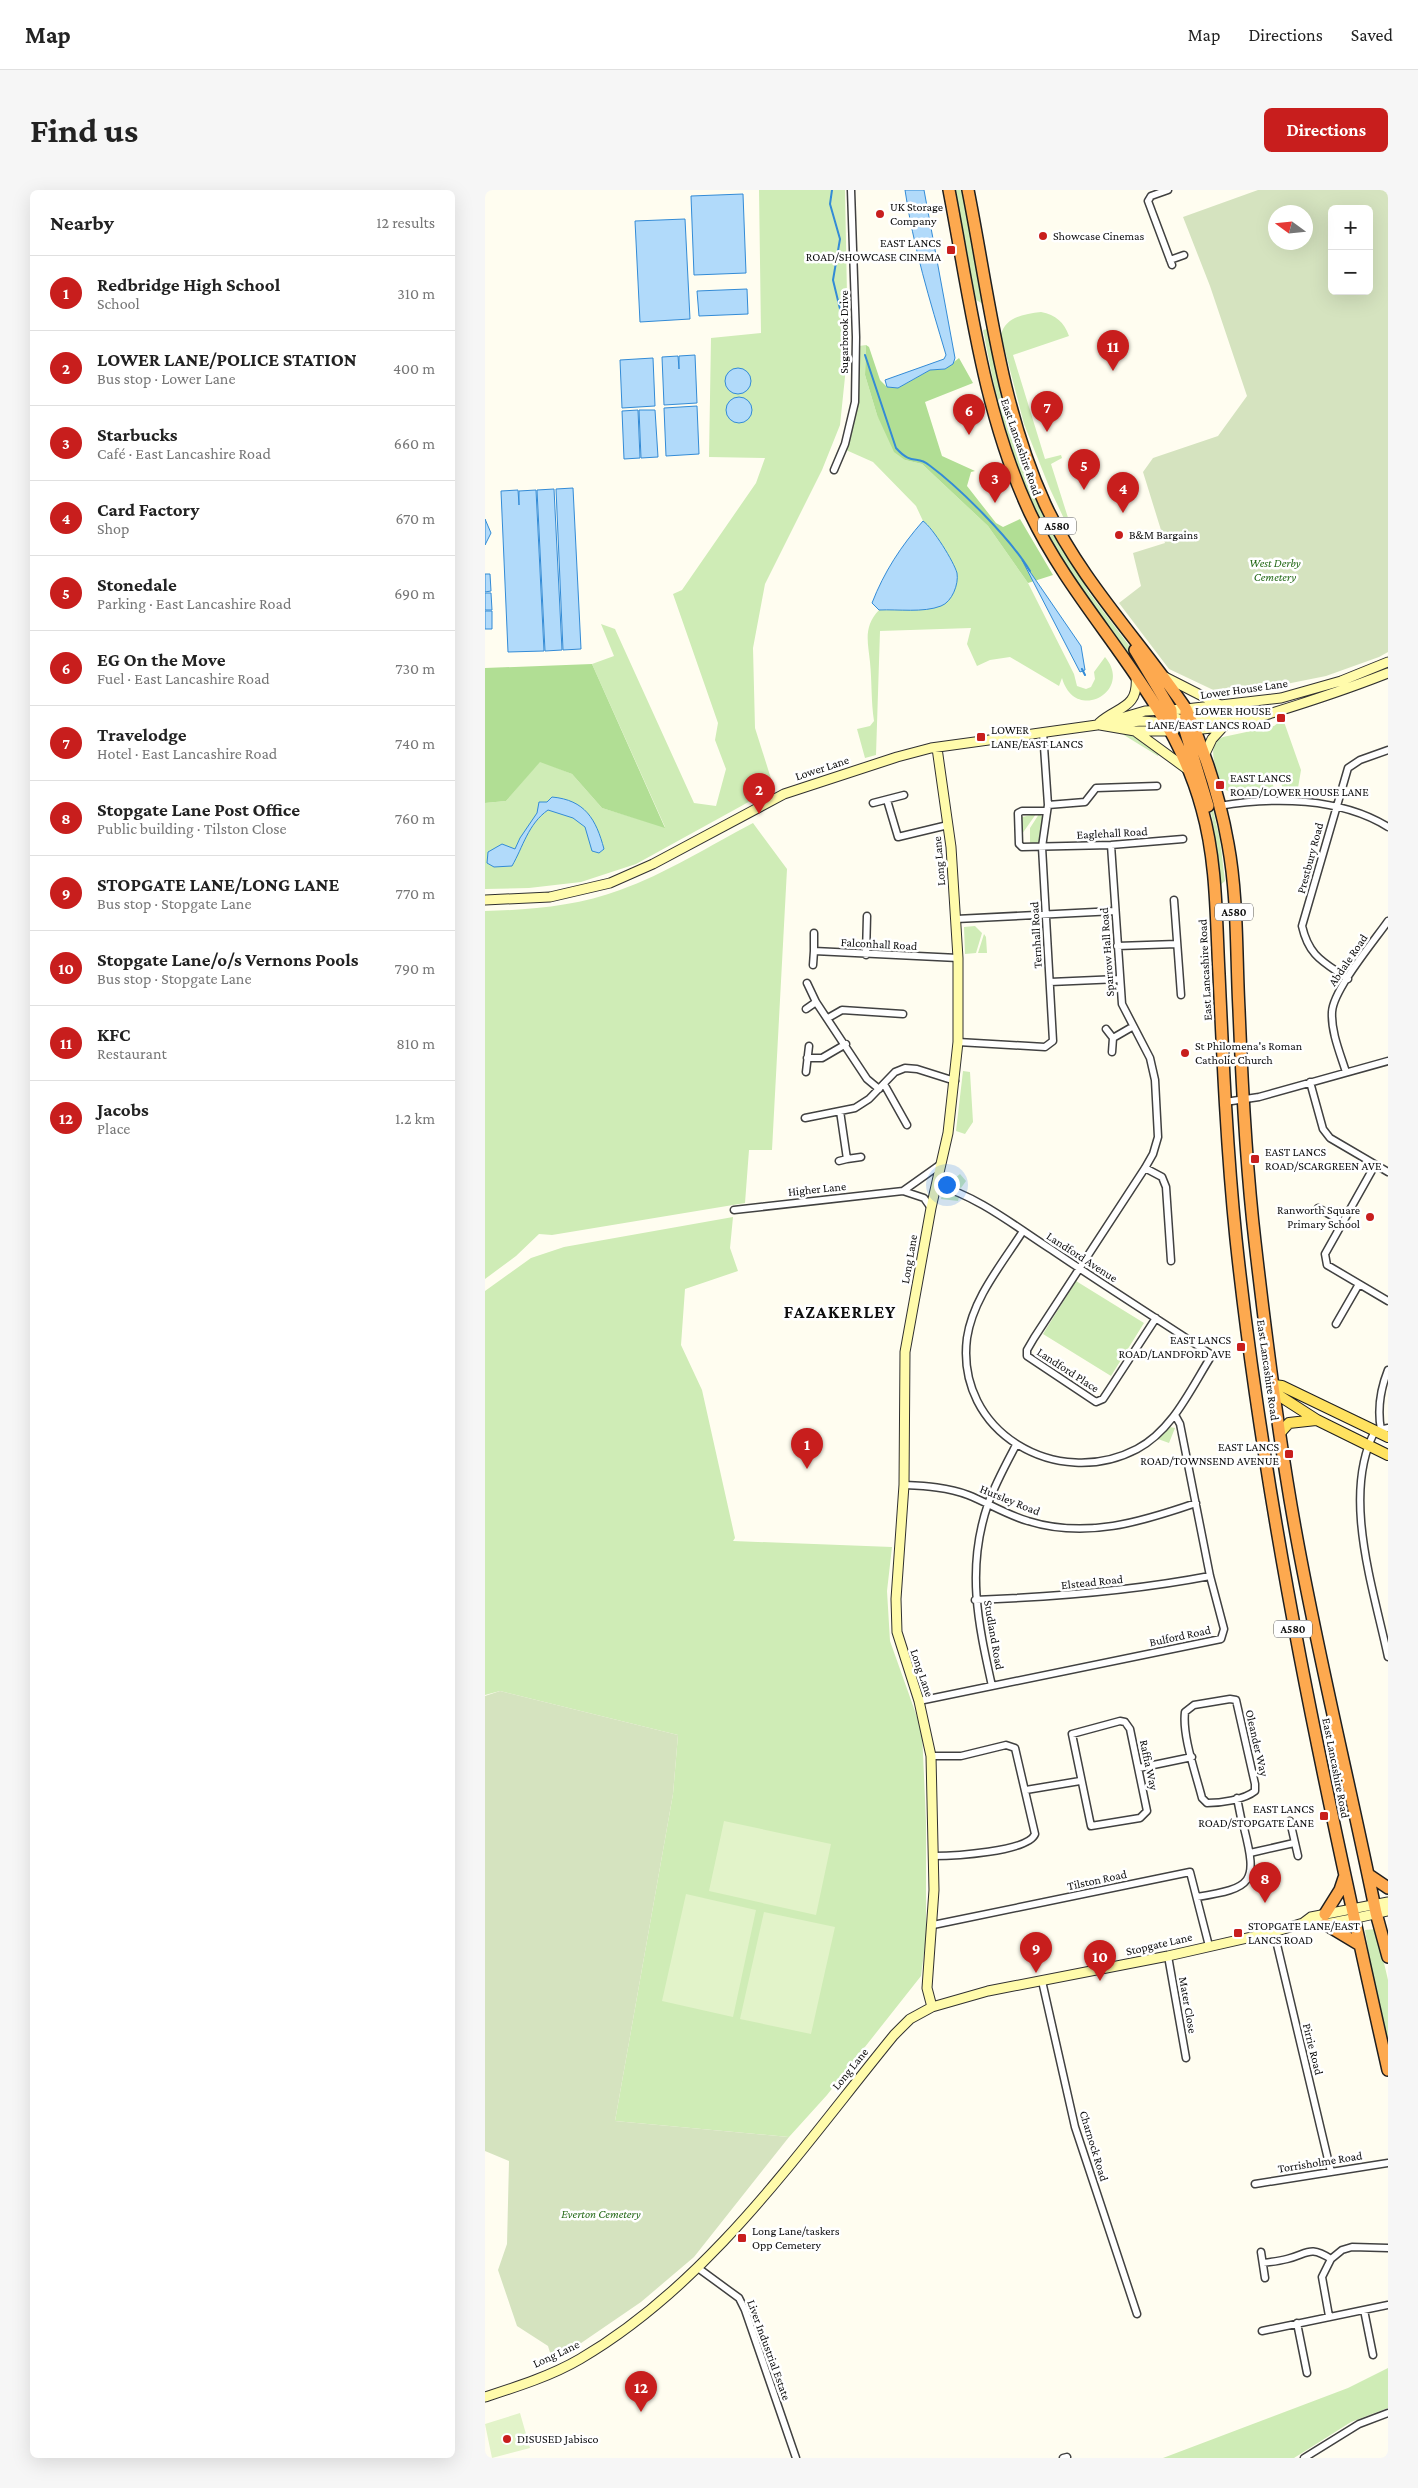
<!DOCTYPE html>
<html lang="en">
<head>
<meta charset="utf-8">
<style>
  :root { --surface:#fff; --page:#f6f6f6; --text:#222; --muted:#767676; --line:#e0e0e0; --accent:#c81e1d }
  body { margin:0; font-family:"Crimson Pro",serif; background:var(--page); color:var(--text) }
  .controls { position:absolute; right:15px; top:15px; display:grid; overflow:hidden; border-radius:8px; box-shadow:0 5px 20px #0002 }
  .controls button { width:45px; height:45px; display:grid; place-items:center; padding:0; border:0; border-bottom:1px solid var(--line); background:var(--surface); color:var(--text); font:25px sans-serif }
  .compass { position:absolute; left:783px; top:15px; width:45px; height:45px; border-radius:50%; background:var(--surface); box-shadow:0 5px 20px #0002; rotate:285deg }
  .you { position:absolute; left:461px; top:994px; width:18px; height:18px; margin:-12px; border:4px solid #fff; border-radius:50%; background:#1a73e8; box-shadow:0 0 0 8px #1a73e833 }
  .badge { display:grid; place-items:center; width:32px; height:32px; border-radius:50%; background:var(--accent); color:#fff; font-size:16px; font-weight:700 }
  .pin { position:absolute; translate:-50% -41px; filter:drop-shadow(0 1px 2px #0008) }
  .pin::after { content:''; position:absolute; top:26px; width:18px; height:15px; background:inherit; clip-path:polygon(0 0,100% 0,50% 100%) }
  .list { margin:0; padding:0; list-style:none }
  h2 { display:flex; justify-content:space-between; align-items:center; height:65px; margin:0; padding:0 20px; font-size:21px }
  h2 small { font-size:16px; font-weight:400; color:var(--muted) }
  .list li { display:grid; grid-template-columns:32px 1fr auto; gap:15px; align-items:center; box-sizing:border-box; height:75px; padding:0 20px; border-top:1px solid var(--line) }
  .list b { display:block; font-size:19px; white-space:nowrap }
  .list p { margin:0; font-size:16px; white-space:nowrap; color:var(--muted) }
  .list em { font-size:16px; font-style:normal; color:var(--muted) }
  .map { position:relative; flex:none; width:903px; height:2268px; overflow:hidden; border-radius:8px }
  header { display:flex; align-items:center; gap:30px; box-sizing:border-box; height:70px; padding:0 25px; background:var(--surface); border-bottom:1px solid var(--line) }
  header strong { font-size:24px }
  nav { display:flex; gap:28px; margin-inline-start:auto; font-size:18px }
  .intro { display:flex; align-items:center; justify-content:space-between; box-sizing:border-box; height:120px; padding:0 30px }
  h1 { margin:0; font-size:35px }
  .button { padding:12px 22px; border-radius:8px; background:var(--accent); color:#fff; font-size:18px; font-weight:700 }
  main { display:flex; gap:30px; padding:0 30px }
  aside { flex:1; background:var(--surface); border-radius:8px; box-shadow:0 5px 20px #0002 }
  .map>svg:first-child { display:block }
</style>
</head>
<body>
<header>
<strong>Map</strong>
<nav><a>Map</a><a>Directions</a><a>Saved</a></nav>
</header>
<div class="intro"><h1>Find us</h1><a class="button">Directions</a></div>
<main>
<aside>
<h2>Nearby<small>12 results</small></h2>
<ul class="list">
<li><span class="badge">1</span><div><b>Redbridge High School</b><p>School</p></div><em>310 m</em></li>
<li><span class="badge">2</span><div><b>LOWER LANE/POLICE STATION</b><p>Bus stop · Lower Lane</p></div><em>400 m</em></li>
<li><span class="badge">3</span><div><b>Starbucks</b><p>Café · East Lancashire Road</p></div><em>660 m</em></li>
<li><span class="badge">4</span><div><b>Card Factory</b><p>Shop</p></div><em>670 m</em></li>
<li><span class="badge">5</span><div><b>Stonedale</b><p>Parking · East Lancashire Road</p></div><em>690 m</em></li>
<li><span class="badge">6</span><div><b>EG On the Move</b><p>Fuel · East Lancashire Road</p></div><em>730 m</em></li>
<li><span class="badge">7</span><div><b>Travelodge</b><p>Hotel · East Lancashire Road</p></div><em>740 m</em></li>
<li><span class="badge">8</span><div><b>Stopgate Lane Post Office</b><p>Public building · Tilston Close</p></div><em>760 m</em></li>
<li><span class="badge">9</span><div><b>STOPGATE LANE/LONG LANE</b><p>Bus stop · Stopgate Lane</p></div><em>770 m</em></li>
<li><span class="badge">10</span><div><b>Stopgate Lane/o/s Vernons Pools</b><p>Bus stop · Stopgate Lane</p></div><em>790 m</em></li>
<li><span class="badge">11</span><div><b>KFC</b><p>Restaurant</p></div><em>810 m</em></li>
<li><span class="badge">12</span><div><b>Jacobs</b><p>Place</p></div><em>1.2 km</em></li>
</ul>
</aside>
<div class="map">
<svg width="903" height="2268" viewBox="0 0 903 2268">
  <rect width="100%" height="100%" fill="#fffdf0"/>
  <path fill="#cfecb6" d="M274,0H360L363,158L355,235L337,280L280,394L268,458L270,538L289,598L151,674L96,692L44,698L0,699V613L21,611L55,571L87,584L117,618L180,637L107,474L129,466L116,434L130,439L209,613L231,616L241,579L230,550L233,533L188,404L197,400L271,293L280,268L224,267L226,148L276,143Z
    M468,0H477L498,114L488,108Z
    M556,122C571,125 579,132 584,146L528,165L560,269L576,265L577,268L566,274L585,334L582,335L565,299L539,234L516,145C520,127 539,124 556,122Z
    M503,139L517,211L536,268L603,401L649,462L650,469L648,470L605,412L565,352L549,319L535,288L513,227L512,210L498,140Z
    M381,155L380,185L392,225L420,270L437,274L503,336L543,393L589,484L592,496L601,499L606,497L610,489L609,482L620,467C649,501 590,534 577,488L574,496L525,467L505,470L492,476L482,454L486,438L395,441L391,565L380,568L372,539L385,536L389,531C386,511 387,492 385,472C383,452 378,437 394,420L443,419L472,384L466,371L438,331L431,316L388,272L361,260L372,218L374,156Z
    M798,529L816,580L812,604L799,603L794,586L786,589L789,598L786,603L754,605L738,599C734,584 718,555 738,547L789,536Z
    M634,542L650,545L675,562L673,566Z
    M726,611L735,650L740,691L733,697L728,633L724,612Z
    M551,624L537,644V627Z
    M554,624L558,627L555,650L554,653H545V638Z
    M268,633L302,679L287,960H264L260,1013L67,1045L54,1044L31,1066L0,1089V721C45,720 93,716 135,700C180,684 226,655 268,633Z
    M490,736L497,743L491,763L480,764L479,737Z
    M499,744L501,747L502,763H493Z
    M478,881L485,882L488,932L480,944L471,941Z
    M475,984L481,991L476,998L464,993Z
    M463,1003L474,1007L473,1011L456,1009L457,1005Z
    M248,1027L245,1058L253,1081L200,1099L196,1155L217,1200L250,1348L248,1351L407,1357L402,1401L405,1451L437,1541L441,1632V1747L436,1786L342,1905L304,1947L130,1931L188,1604L193,1545L15,1501L0,1505V1101L46,1068L79,1057Z
    M591,1091L659,1133L626,1186L558,1144Z
    M685,1237L690,1238L684,1253L673,1249Z
    M891,1739L903,1790V1858L889,1797L880,1740Z
    M903,2178V2218L866,2232L809,2268H678L863,2198Z"/>
  <path fill="#b1de94" d="M381,155L384,157L395,190L402,197L413,198L445,180L460,179L474,168L488,193L440,212L457,266L490,281L486,282L482,296L511,333L518,337L535,329L568,385L543,393L503,336L437,274L420,270L409,262L392,225L380,185Z
    M107,474L180,638L117,618L87,584L55,572L21,611L0,613V478Z"/>
  <path fill="#d5e3bf" fill-rule="evenodd" d="M773,0H903V462L894,467L841,486L741,506L684,479L634,413L656,396L648,363L680,353L658,282L668,268L733,246L762,206L725,96L698,27ZM847,19H884V101H847ZM791,22H821V52H791Z
    M15,1501L193,1545L188,1604L130,1931L304,1947L209,2067L156,2112L83,2162L67,2169L63,2156L32,2136L13,2080L22,2054L24,1971L0,1961V1506Z"/>
  <path fill="#e2f3c9" d="M239,1631L346,1654L331,1725L224,1701Z
    M201,1704L271,1720L248,1827L177,1811Z
    M279,1722L350,1737L326,1844L255,1829Z
    M35,2223L45,2258L7,2268L0,2234Z"/>
  <path fill="#b1dafa" stroke="#338bd6" d="M420,0H439L470,168L468,174L460,179L445,180L413,198L402,197L400,190L459,169L461,165C445,111 428,56 420,0Z
    M258,4L261,83L209,85L206,6Z
    M200,29L205,129L155,132L150,31Z
    M262,99L263,124L214,126L212,101Z
    M210,165L212,213L179,215L177,167L193,166L194,179V166Z
    M168,168L170,216L137,218L135,170Z
    M240 191a13 13 0 1 1 26 0a13 13 0 1 1-26 0Z
    M241 220a13 13 0 1 1 26 0a13 13 0 1 1-26 0Z
    M212,216L214,264L181,266L179,218Z
    M153,220L155,268L139,269L137,221Z
    M154,220H170L173,267L156,268Z
    M88,298L96,459L78,460L71,299Z
    M69,299L77,460L60,461L52,300Z
    M33,300L34,315V301L51,300L59,461L23,462L16,301Z
    M0,329L6,343L0,355Z
    M438,331C448,338 469,372 472,383C474,394 467,412 456,416C438,423 413,419 394,420L387,413C399,382 416,356 438,331Z
    M537,370L596,456L600,480L595,482Z
    M0,384H5L6,401L0,402Z
    M0,403H6L7,420H0Z
    M0,421H7V439H0Z
    M67,607C100,610 111,629 119,659L114,663L107,661L100,637L88,628L63,620C43,634 38,657 27,676L9,677L2,673L3,662L17,654L30,659L35,648L52,623L54,612H62Z"/>
  <g fill="none" stroke-linecap="round" stroke-linejoin="round">
    <path stroke="#338bd6" stroke-width="2" d="M347,0L345,14L355,49L348,90L363,152
      M380,165L411,258C427,276 432,265 444,275C475,298 525,348 545,381
      M597,479L600,485"/>
    <g stroke="#414141" stroke-width="9">
      <path id="street" d="M683,0L666,6L663,11L687,75
        M685,70L699,65
        M349,280L360,254L370,212L371,147L366,0
        M402,610L413,647L463,635
        M388,613L419,605
        M563,615L600,612L611,598L672,596
        M734,616C788,607 855,607 903,637
        M562,621H537L533,623L534,654L537,657L626,655L698,649
        M626,655L637,814L665,868L670,890L673,947L668,964L660,978L549,1148L542,1160V1166L611,1212L618,1209L624,1200L671,1128
        M689,710L696,805
        M471,729L630,721
        M632,756L692,754
        M329,761V743
        M381,765L382,726
        M328,775L329,761L473,768
        M863,789C839,772 824,767 817,736L863,578L875,570L903,560
        M565,792L634,789
        M322,793L331,812L382,889L394,899
        M321,819L331,812
        M343,828L357,820L418,824
        M621,839L628,848L627,862
        M628,848L647,837
        M473,852L560,857L568,851L557,657L563,615L558,542
        M322,868H337L361,854
        M321,882L324,856
        M861,882C855,863 846,842 847,822C848,800 889,751 903,731
        M825,892L838,939L845,948L903,982
        M399,894L422,935
        M740,912L774,907L903,871
        M320,928L370,918L384,909L410,882L420,878L432,879L470,891
        M362,969L376,967
        M354,971L362,969L355,921
        M890,975L840,1064L842,1075L903,1111
        M660,978L677,987L681,997L686,1071
        M451,995C493,1006 531,1037 567,1060C620,1096 674,1130 727,1165C706,1198 688,1240 652,1259C572,1301 470,1242 482,1148C488,1108 517,1074 538,1041
        M446,1018L439,1008L418,1001L456,974
        M833,1018L858,1032
        M249,1020L418,1001
        M851,1134L874,1094
        M903,1238L890,1241C856,1305 889,1400 903,1467
        M896,1240C892,1218 895,1200 903,1180
        M419,1295C440,1296 463,1297 483,1305C503,1313 522,1325 543,1331C601,1349 656,1332 711,1313
        M490,1410C570,1407 647,1401 725,1386
        M507,1496C493,1433 481,1378 503,1314C510,1294 521,1274 531,1255
        M745,1509L751,1510L770,1594V1601C759,1610 735,1613 722,1613L717,1608C711,1584 697,1546 700,1522L709,1515Z
        M434,1511L736,1449L739,1439L725,1386L695,1234L690,1225
        M635,1531L640,1532L645,1539L662,1621L655,1628L606,1636L587,1544Z
        M446,1566H476L521,1555L530,1558L550,1644C543,1662 467,1666 448,1666
        M654,1578L707,1567
        M541,1600L595,1591
        M752,1608L757,1633
        M805,1631L813,1666
        M765,1663L809,1653
        M712,1707C768,1698 773,1693 759,1638
        M448,1735L705,1682L724,1756
        M789,1742L846,1982
        M683,1766L701,1868
        M557,1791L590,1937L652,2124
        M770,1994L903,1973
        M776,2062L780,2088
        M778,2073C786,2072 794,2071 802,2069C823,2064 824,2055 846,2069
        M213,2078L254,2108L260,2120L311,2268
        M879,2120L888,2165
        M844,2126L837,2087L846,2069L857,2060L867,2057L903,2058
        M812,2133L822,2183
        M777,2141L903,2115
        M578,2268L582,2267
        M819,2268L874,2234L903,2223"/>
    </g>
    <g stroke="#303030" stroke-width="11">
      <path id="secondary" d="M680,487L735,515
        M683,525L699,531L768,524
        M614,533C633,516 654,519 651,486
        M632,533L657,531L684,533
        M615,535L650,541H689
        M705,540C734,539 760,531 787,523C826,511 865,498 903,483
        M650,541L702,579
        M719,566L727,549L737,538
        M0,710L65,707L125,693L168,674L299,604L412,567L446,558L612,535L660,521L701,519L796,508L856,491L903,472
        M818,1733C836,1738 883,1725 903,1721
        M447,1817L442,1798L449,1700L446,1566L434,1511L412,1442L411,1409L419,1295L420,1162L446,1018L463,943L473,852V768L466,657L452,558
        M0,2207C31,2197 66,2186 95,2169C225,2093 315,1960 409,1845L425,1829L447,1817L503,1801L683,1766L789,1742L818,1733L826,1727L903,1712"/>
    </g>
    <g stroke="#1f1f1f" stroke-width="12">
      <path id="primary" d="M789,1195L797,1196L903,1247
        M790,1203L832,1230L903,1265
        M795,1243L804,1233L831,1230"/>
    </g>
    <g stroke="#1f1f1f" stroke-width="14">
      <path id="highway" d="M464,0C485,109 498,222 545,323C594,427 686,503 717,619C732,672 731,729 734,784C738,873 742,961 751,1049C781,1330 841,1605 903,1880
        M483,0C504,106 515,215 560,314C595,390 655,451 701,519C720,562 735,608 743,654C753,708 751,765 754,820C757,897 761,975 770,1052C781,1148 793,1244 810,1338C833,1467 865,1595 891,1723L903,1767
        M650,460L686,520L687,539
        M701,521L700,540L723,616
        M884,1685L903,1698
        M840,1724L855,1700L859,1688
        M840,1734L875,1755"/>
    </g>
    <use href="#street" stroke="#fff" stroke-width="6"/>
    <use href="#secondary" stroke="#fffbab" stroke-width="9"/>
    <use href="#primary" stroke="#ffe260" stroke-width="10"/>
    <use href="#highway" stroke="#fda94f" stroke-width="11"/>
  </g>
  <g fill="#c81e1d" stroke="#fff" stroke-width="2">
    <circle cx="395" cy="24" r="5"/>
    <circle cx="558" cy="46" r="5"/>
    <rect x="461" y="55" width="10" height="10" rx="2.5"/>
    <circle cx="634" cy="345" r="5"/>
    <rect x="791" y="523" width="10" height="10" rx="2.5"/>
    <rect x="491" y="542" width="10" height="10" rx="2.5"/>
    <rect x="730" y="590" width="10" height="10" rx="2.5"/>
    <circle cx="700" cy="863" r="5"/>
    <rect x="765" y="964" width="10" height="10" rx="2.5"/>
    <circle cx="885" cy="1027" r="5"/>
    <rect x="751" y="1152" width="10" height="10" rx="2.5"/>
    <rect x="799" y="1259" width="10" height="10" rx="2.5"/>
    <rect x="834" y="1621" width="10" height="10" rx="2.5"/>
    <rect x="748" y="1738" width="10" height="10" rx="2.5"/>
    <rect x="252" y="2043" width="10" height="10" rx="2.5"/>
    <circle cx="22" cy="2249" r="5"/>
  </g>
  <g text-anchor="middle" stroke-width="5" stroke-linejoin="round" paint-order="stroke">
    <g fill="#fff" stroke="#565656" stroke-width="1">
      <rect x="553" y="327.5" width="38" height="17" rx="4"/>
      <rect x="730" y="713.5" width="38" height="17" rx="4"/>
      <rect x="789" y="1430.5" width="38" height="17" rx="4"/>
    </g>
    <g font-size="11" font-weight="bold" fill="#0e0e0e">
      <text x="572" y="340">A580</text>
      <text x="749" y="726">A580</text>
      <text x="808" y="1443">A580</text>
    </g>
    <g font-size="12" fill="#0e0e0e" stroke="#fff" text-anchor="start">
      <text x="405" y="21">UK Storage<tspan x="405" dy="14">Company</tspan></text>
      <text x="568" y="50">Showcase Cinemas</text>
      <text x="456" y="57" text-anchor="end">EAST LANCS<tspan x="456" dy="14">ROAD/SHOWCASE CINEMA</tspan></text>
      <text x="644" y="349">B&amp;M Bargains</text>
      <text x="786" y="525" text-anchor="end">LOWER HOUSE<tspan x="786" dy="14">LANE/EAST LANCS ROAD</tspan></text>
      <text x="506" y="544">LOWER<tspan x="506" dy="14">LANE/EAST LANCS</tspan></text>
      <text x="745" y="592">EAST LANCS<tspan x="745" dy="14">ROAD/LOWER HOUSE LANE</tspan></text>
      <text x="710" y="860">St Philomena's Roman<tspan x="710" dy="14">Catholic Church</tspan></text>
      <text x="780" y="966">EAST LANCS<tspan x="780" dy="14">ROAD/SCARGREEN AVE</tspan></text>
      <text x="875" y="1024" text-anchor="end">Ranworth Square<tspan x="875" dy="14">Primary School</tspan></text>
      <text x="746" y="1154" text-anchor="end">EAST LANCS<tspan x="746" dy="14">ROAD/LANDFORD AVE</tspan></text>
      <text x="794" y="1261" text-anchor="end">EAST LANCS<tspan x="794" dy="14">ROAD/TOWNSEND AVENUE</tspan></text>
      <text x="829" y="1623" text-anchor="end">EAST LANCS<tspan x="829" dy="14">ROAD/STOPGATE LANE</tspan></text>
      <text x="763" y="1740">STOPGATE LANE/EAST<tspan x="763" dy="14">LANCS ROAD</tspan></text>
      <text x="267" y="2045">Long Lane/taskers<tspan x="267" dy="14">Opp Cemetery</tspan></text>
      <text x="32" y="2253">DISUSED Jabisco</text>
    </g>
    <g font-size="12" fill="#0e0e0e" stroke="#fff">
      <text transform="translate(359 142) rotate(-90)" y="4">Sugarbrook Drive</text>
      <text transform="translate(536 257) rotate(71)" y="4">East Lancashire Road</text>
      <text transform="translate(759 499) rotate(-8)" y="4">Lower House Lane</text>
      <text transform="translate(337 578) rotate(-18)" y="4">Lower Lane</text>
      <text transform="translate(627 643) rotate(-3)" y="4">Eaglehall Road</text>
      <text transform="translate(825 668) rotate(-75)" y="4">Prestbury Road</text>
      <text transform="translate(454 671) rotate(-95)" y="4">Long Lane</text>
      <text transform="translate(551 745) rotate(-93)" y="4">Ternhall Road</text>
      <text transform="translate(394 754) rotate(3)" y="4">Falconhall Road</text>
      <text transform="translate(622 762) rotate(-94)" y="4">Sparrow Hall Road</text>
      <text transform="translate(863 770) rotate(-56)" y="4">Abdale Road</text>
      <text transform="translate(720 780) rotate(-93)" y="4">East Lancashire Road</text>
      <text transform="translate(332 999) rotate(-6)" y="4">Higher Lane</text>
      <text transform="translate(597 1067) rotate(33)" y="4">Landford Avenue</text>
      <text transform="translate(424 1069) rotate(-80)" y="4">Long Lane</text>
      <text transform="translate(583 1180) rotate(33)" y="4">Landford Place</text>
      <text transform="translate(783 1180) rotate(82)" y="4">East Lancashire Road</text>
      <text transform="translate(525 1310) rotate(22)" y="4">Hursley Road</text>
      <text transform="translate(607 1392) rotate(-6)" y="4">Elstead Road</text>
      <text transform="translate(509 1445) rotate(80)" y="4">Studland Road</text>
      <text transform="translate(695 1446) rotate(-12)" y="4">Bulford Road</text>
      <text transform="translate(437 1483) rotate(71)" y="4">Long Lane</text>
      <text transform="translate(772 1553) rotate(77)" y="4">Oleander Way</text>
      <text transform="translate(664 1575) rotate(78)" y="4">Raffia Way</text>
      <text transform="translate(851 1578) rotate(79)" y="4">East Lancashire Road</text>
      <text transform="translate(612 1690) rotate(-12)" y="4">Tilston Road</text>
      <text transform="translate(674 1754) rotate(-13)" y="4">Stopgate Lane</text>
      <text transform="translate(703 1815) rotate(80)" y="4">Mater Close</text>
      <text transform="translate(828 1859) rotate(76)" y="4">Pirrie Road</text>
      <text transform="translate(365 1879) rotate(-51)" y="4">Long Lane</text>
      <text transform="translate(609 1956) rotate(73)" y="4">Charnock Road</text>
      <text transform="translate(835 1972) rotate(-9)" y="4">Torrisholme Road</text>
      <text transform="translate(284 2160) rotate(70)" y="4">Liver Industrial Estate</text>
      <text transform="translate(71 2164) rotate(-25)" y="4">Long Lane</text>
    </g>
    <g font-size="12" font-style="italic" fill="#266b1a" stroke="#fff">
      <text x="790" y="377">West Derby<tspan x="790" dy="14">Cemetery</tspan></text>
      <text x="116" y="2028">Everton Cemetery</text>
    </g>
    <g font-size="18" font-weight="bold" letter-spacing="1" fill="#0e0e0e" stroke="#fff">
      <text x="355" y="1128">FAZAKERLEY</text>
    </g>
  </g>
</svg>
<div class="controls">
<button>+</button>
<button>−</button>
</div>
<svg class="compass" viewBox="-18 -18 36 36"><path d="M0-13l5 13h-10z" fill="#e53935"/><path d="M0 13l5-13h-10z" fill="#767676"/></svg>
<div class="you"></div>
<div class="pin badge" style="left:322px;top:1279px">1</div>
<div class="pin badge" style="left:274px;top:624px">2</div>
<div class="pin badge" style="left:510px;top:313px">3</div>
<div class="pin badge" style="left:638px;top:323px">4</div>
<div class="pin badge" style="left:599px;top:300px">5</div>
<div class="pin badge" style="left:484px;top:245px">6</div>
<div class="pin badge" style="left:562px;top:242px">7</div>
<div class="pin badge" style="left:780px;top:1713px">8</div>
<div class="pin badge" style="left:551px;top:1783px">9</div>
<div class="pin badge" style="left:615px;top:1791px">10</div>
<div class="pin badge" style="left:628px;top:181px">11</div>
<div class="pin badge" style="left:156px;top:2222px">12</div>
</div>
</main>
</body>
</html>
